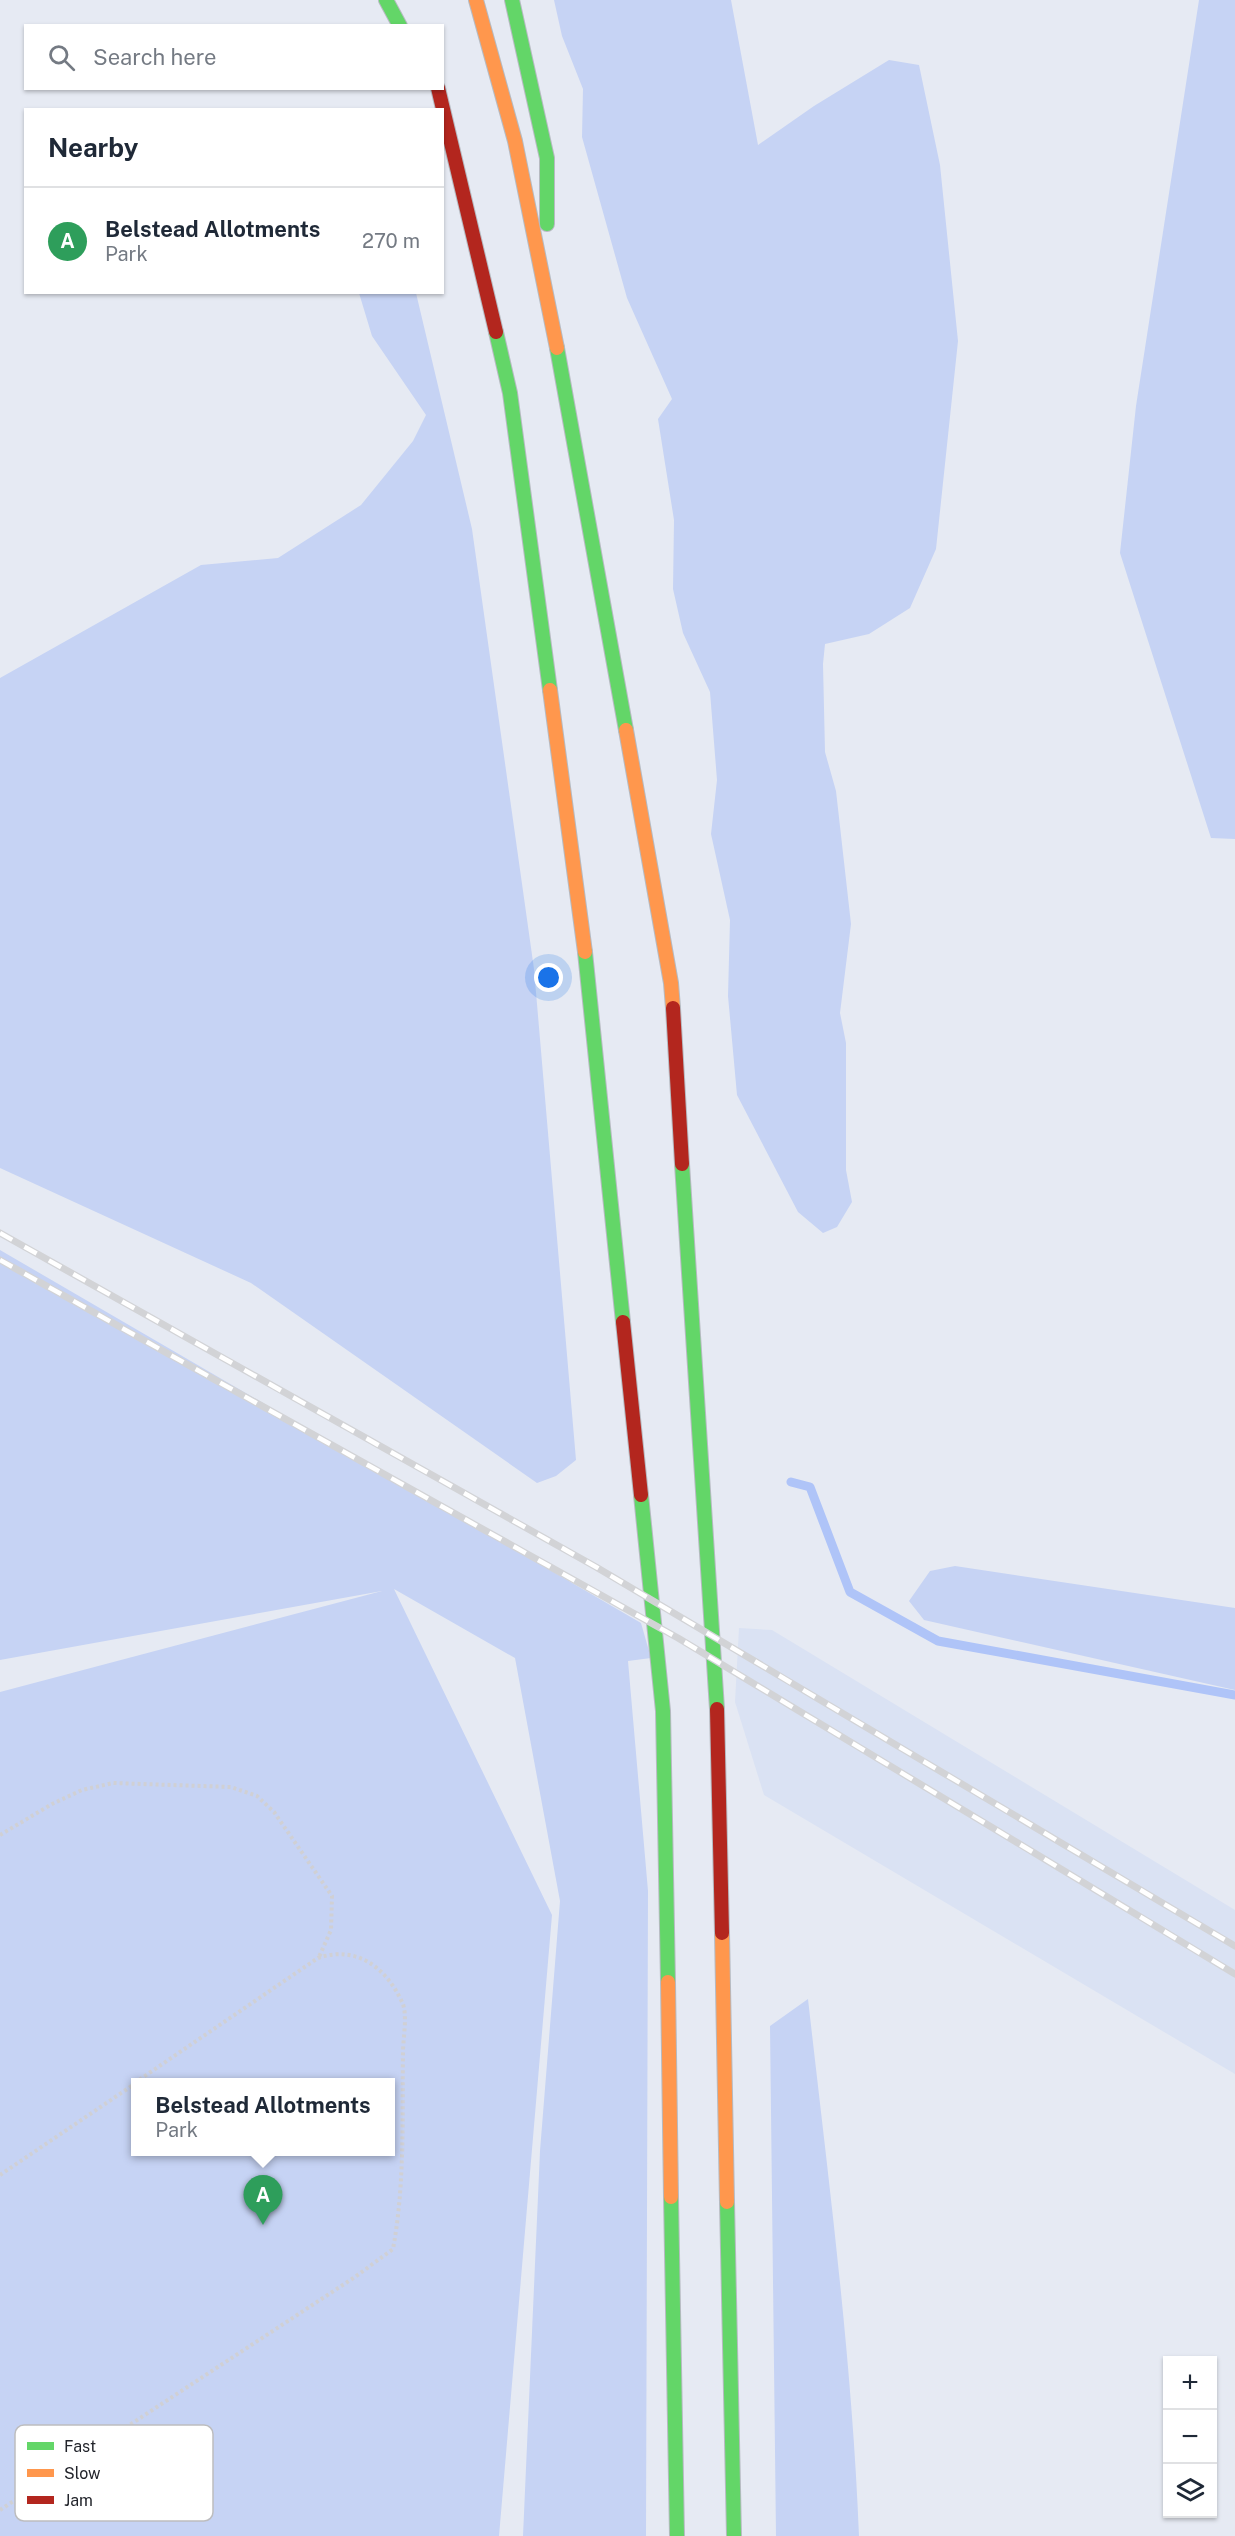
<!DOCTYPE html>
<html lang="en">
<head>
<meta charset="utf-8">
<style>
  :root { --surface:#fff; --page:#f6f6f7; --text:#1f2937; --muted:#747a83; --line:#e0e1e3; --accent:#676971 }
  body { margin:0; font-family:"Public Sans",sans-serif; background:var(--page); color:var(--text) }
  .controls { position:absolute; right:18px; bottom:18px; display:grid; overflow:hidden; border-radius:0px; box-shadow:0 2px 4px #0004 }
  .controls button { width:54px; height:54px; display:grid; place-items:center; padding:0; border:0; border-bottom:2px solid var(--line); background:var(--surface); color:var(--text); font:30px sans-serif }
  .you { position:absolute; left:549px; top:978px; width:21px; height:21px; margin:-15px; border:4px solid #fff; border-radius:50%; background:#1a73e8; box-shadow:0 0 0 9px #1a73e833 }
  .badge { display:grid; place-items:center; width:39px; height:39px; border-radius:50%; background:var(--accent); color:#fff; font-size:20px; font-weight:700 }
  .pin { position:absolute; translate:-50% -50px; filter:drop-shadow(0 2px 3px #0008) }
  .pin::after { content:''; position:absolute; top:32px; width:21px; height:18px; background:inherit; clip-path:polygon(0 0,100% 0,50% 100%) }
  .popup { position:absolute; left:131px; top:2078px; width:264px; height:78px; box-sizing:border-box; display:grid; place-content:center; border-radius:0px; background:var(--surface); filter:drop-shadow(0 2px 4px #0005); font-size:20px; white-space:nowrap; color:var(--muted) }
  .popup b { font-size:22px; color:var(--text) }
  .popup::after { content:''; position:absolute; left:50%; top:100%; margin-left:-12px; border:12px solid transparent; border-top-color:var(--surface) }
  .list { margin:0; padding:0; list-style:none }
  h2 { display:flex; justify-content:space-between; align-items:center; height:78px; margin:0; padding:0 24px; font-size:26px }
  h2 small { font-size:20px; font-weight:400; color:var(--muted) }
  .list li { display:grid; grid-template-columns:39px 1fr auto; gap:18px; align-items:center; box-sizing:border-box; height:108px; padding:0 24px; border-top:2px solid var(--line) }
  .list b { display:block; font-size:22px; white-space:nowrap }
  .list p { margin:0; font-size:20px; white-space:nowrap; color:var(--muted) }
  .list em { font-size:20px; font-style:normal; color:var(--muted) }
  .icon { flex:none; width:33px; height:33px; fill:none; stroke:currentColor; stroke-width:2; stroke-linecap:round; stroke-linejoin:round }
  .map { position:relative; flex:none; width:1235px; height:2536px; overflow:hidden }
  .search { position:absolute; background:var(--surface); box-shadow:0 2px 4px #0004; left:24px; top:24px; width:420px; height:66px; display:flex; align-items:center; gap:15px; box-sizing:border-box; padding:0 21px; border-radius:0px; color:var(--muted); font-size:22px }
  .panel { position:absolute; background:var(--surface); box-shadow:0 2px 4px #0004; left:24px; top:108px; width:420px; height:186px; border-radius:0px }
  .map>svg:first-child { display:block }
</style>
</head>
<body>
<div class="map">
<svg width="1235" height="2536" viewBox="0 0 1235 2536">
  <rect width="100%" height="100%" fill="#e6eaf3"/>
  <path fill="#dae2f3" d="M739,1628L772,1630L1235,1910V2074L764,1795L735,1702Z"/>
  <path fill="#c6d3f4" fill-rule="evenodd" d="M554,0H731L758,145L814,106L889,60L919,65L940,165L958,341L936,549L910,608L869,634L825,644L823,664L825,752L836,791L851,924L840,1013L846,1043V1170L852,1202L837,1227L823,1233L798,1212L737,1095L728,996L730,920L711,834L717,780L710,692L683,633L673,589L674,520L658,419L672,399L627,298L582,137L583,89L562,36Z
    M1199,0H1235V839L1211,838L1120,553L1136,406Z
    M359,293H416L472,529L534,969L576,1460L556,1476L537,1483L251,1283L0,1168V678L201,565L278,558L361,505L413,441L426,415L372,336Z
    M0,1250L641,1623L651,1658L628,1661L648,1891L646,2536H523L540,2151L560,1901L515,1658L394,1589L552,1915L499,2536H0V1692L382,1591L0,1660ZM136,2082H391V2152H136Z
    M955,1566L1235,1608V1690L924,1620L909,1601L930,1571Z
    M808,1999C828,2177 852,2357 859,2536H776L770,2026Z"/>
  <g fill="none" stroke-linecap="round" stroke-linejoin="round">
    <path stroke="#afc4f8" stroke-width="9" d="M791,1482L810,1487L850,1592L938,1641L1235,1695"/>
    <g stroke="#b6bac1" stroke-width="16">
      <path id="fast" d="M386,0L400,26
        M512,0L547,158V224
        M496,332L510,393L550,690
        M557,348L626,730
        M585,952L623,1322
        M682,1164L717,1709
        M641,1495L663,1711L668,1982
        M671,2197L677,2536
        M727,2202L734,2536"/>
    </g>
    <g stroke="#b6bac1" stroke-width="16">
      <path id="slow" d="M476,0L515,141L557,348
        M550,690L585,952
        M626,730L671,983L673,1008
        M722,1933L727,2202
        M668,1982L671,2197"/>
    </g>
    <g stroke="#b6bac1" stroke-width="16">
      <path id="jam" d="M438,88L496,332
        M673,1008L682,1164
        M623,1322L641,1495
        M717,1709L722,1933"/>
    </g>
    <path stroke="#d0d0d4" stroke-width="4" stroke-dasharray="3 3" stroke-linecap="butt" d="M0,1835L52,1804L82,1790L113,1783L231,1787L257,1796L274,1812L332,1896L331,1930L319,1957
      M0,2175L136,2083
      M0,2510L355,2277L393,2249C405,2184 402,2118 403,2052C403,2038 408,2014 402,2002C386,1967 356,1945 318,1958L136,2082"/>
    <use href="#fast" stroke="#63d668" stroke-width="14"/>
    <use href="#slow" stroke="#ff974d" stroke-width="14"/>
    <use href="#jam" stroke="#b3261e" stroke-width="14"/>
    <g stroke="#d2d3d6" stroke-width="7">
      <path id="rail" d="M0,1233L596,1567L1235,1946
        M0,1260L678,1638L1235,1974"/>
    </g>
    <use href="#rail" stroke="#fff" stroke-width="4.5" stroke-dasharray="14" stroke-linecap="butt"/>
  </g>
  <rect x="15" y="2425" width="198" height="96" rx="9" fill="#fff" stroke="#bdbdbf" stroke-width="1.5"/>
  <rect x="27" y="2442" width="27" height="8" fill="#63d668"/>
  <rect x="27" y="2469" width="27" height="8" fill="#ff974d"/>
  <rect x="27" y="2496" width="27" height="8" fill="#b3261e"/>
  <g font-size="16" fill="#22242b">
    <text x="64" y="2452">Fast</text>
    <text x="64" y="2479">Slow</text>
    <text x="64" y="2506">Jam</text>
  </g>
</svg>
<div class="controls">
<button>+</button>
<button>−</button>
<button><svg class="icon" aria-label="layers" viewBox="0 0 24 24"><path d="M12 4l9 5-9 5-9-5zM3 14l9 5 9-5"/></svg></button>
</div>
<div class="you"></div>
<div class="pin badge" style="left:263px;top:2225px;background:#2e9e5b">A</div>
<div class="popup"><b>Belstead Allotments</b>Park</div>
<div class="search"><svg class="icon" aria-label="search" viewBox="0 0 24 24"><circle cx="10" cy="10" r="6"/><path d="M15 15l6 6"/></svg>Search here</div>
<section class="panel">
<h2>Nearby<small></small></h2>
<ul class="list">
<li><span class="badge" style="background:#2e9e5b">A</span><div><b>Belstead Allotments</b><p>Park</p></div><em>270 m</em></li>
</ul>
</section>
</div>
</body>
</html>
